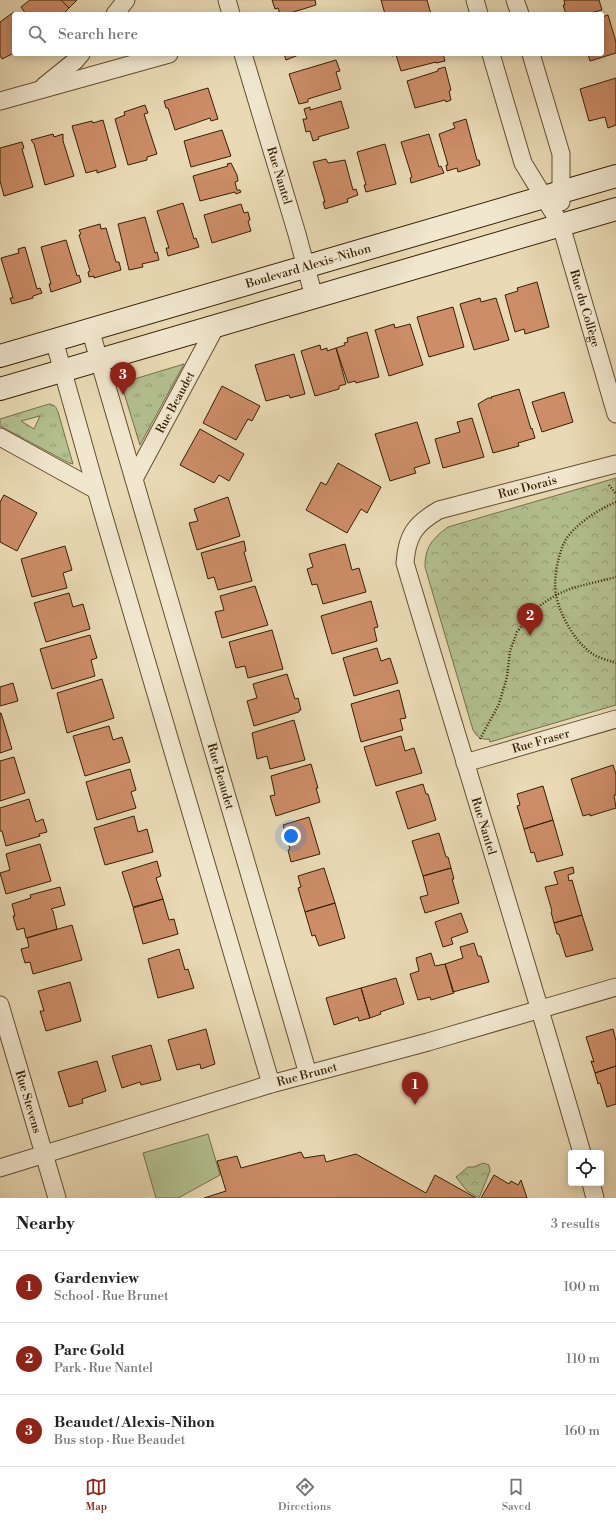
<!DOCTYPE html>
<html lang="en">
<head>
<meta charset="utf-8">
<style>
  :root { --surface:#fff; --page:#f2f2f2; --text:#222; --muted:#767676; --line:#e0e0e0; --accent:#8f2418 }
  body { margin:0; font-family:"Libre Bodoni",serif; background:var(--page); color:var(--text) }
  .controls { position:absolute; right:12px; bottom:12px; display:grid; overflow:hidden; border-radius:4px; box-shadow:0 2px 10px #0003 }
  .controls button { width:36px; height:36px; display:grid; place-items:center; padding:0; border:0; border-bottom:1px solid var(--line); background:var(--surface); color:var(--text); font:20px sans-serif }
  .you { position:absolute; left:291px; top:836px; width:14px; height:14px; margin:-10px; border:3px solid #fff; border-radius:50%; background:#1a73e8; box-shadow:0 0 0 6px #1a73e833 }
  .badge { display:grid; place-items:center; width:26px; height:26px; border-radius:50%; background:var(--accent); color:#fff; font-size:13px; font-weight:700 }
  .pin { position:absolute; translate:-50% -33px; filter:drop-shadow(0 1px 2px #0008) }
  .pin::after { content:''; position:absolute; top:21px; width:14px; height:12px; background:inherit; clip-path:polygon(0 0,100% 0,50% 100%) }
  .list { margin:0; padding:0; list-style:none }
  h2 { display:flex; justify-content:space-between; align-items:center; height:52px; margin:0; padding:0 16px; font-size:17px }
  h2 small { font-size:13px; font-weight:400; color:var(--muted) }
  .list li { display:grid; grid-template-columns:26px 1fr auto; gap:12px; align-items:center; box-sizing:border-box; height:72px; padding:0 16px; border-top:1px solid var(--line) }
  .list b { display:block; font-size:15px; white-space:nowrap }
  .list p { margin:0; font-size:13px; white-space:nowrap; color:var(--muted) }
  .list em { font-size:13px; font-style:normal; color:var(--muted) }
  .icon { flex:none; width:22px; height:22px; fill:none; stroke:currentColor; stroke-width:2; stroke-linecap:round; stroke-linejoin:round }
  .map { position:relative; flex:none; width:616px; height:1198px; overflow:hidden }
  .search { position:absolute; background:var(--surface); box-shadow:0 2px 10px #0003; left:12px; right:12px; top:12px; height:44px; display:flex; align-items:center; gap:10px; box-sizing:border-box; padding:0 14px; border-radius:4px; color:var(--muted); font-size:15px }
  .sheet { height:268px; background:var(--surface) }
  nav { display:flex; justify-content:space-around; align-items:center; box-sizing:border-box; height:56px; border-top:1px solid var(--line); background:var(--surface); font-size:11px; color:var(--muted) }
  nav a { display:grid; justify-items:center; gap:2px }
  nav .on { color:var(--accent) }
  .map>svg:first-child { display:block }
</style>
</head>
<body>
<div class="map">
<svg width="616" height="1198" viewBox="0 0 616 1198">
  <defs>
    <pattern id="grass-tufts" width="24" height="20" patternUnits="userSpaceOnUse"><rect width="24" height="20" fill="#b3c090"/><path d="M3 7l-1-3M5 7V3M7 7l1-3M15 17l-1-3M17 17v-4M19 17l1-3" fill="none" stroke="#929b73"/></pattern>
    <pattern id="park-crowns" width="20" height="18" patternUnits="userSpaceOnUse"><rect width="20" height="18" fill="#b3c090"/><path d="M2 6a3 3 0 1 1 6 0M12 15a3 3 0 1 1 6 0" fill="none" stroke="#929b73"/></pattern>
  </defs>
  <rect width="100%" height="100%" fill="#e9dab5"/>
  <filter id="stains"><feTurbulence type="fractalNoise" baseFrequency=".005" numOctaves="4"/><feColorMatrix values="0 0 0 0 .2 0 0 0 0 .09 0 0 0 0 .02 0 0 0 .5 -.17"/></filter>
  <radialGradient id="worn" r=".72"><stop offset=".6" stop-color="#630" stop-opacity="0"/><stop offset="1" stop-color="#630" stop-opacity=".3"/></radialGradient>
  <path fill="url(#grass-tufts)" stroke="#747049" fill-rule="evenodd" d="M184,364L141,443L140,445L124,393V385L131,380Z
    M49,404C55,405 56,407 58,412L73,464L69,463L0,426V419ZM40,416L34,429L21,421Z"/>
  <path fill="url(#park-crowns)" stroke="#747049" d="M616,478V705L490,742L489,739C481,740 477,737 473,730L425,567C425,547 432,539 448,527Z
    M483,1163L489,1165L490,1171L479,1198L467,1191L456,1177L468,1167H474Z"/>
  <path fill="#b3c090" stroke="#747049" d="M208,1134L220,1175L178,1198H156L143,1153Z"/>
  <path fill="#cc8d68" stroke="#361f02" d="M30,0H61L69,8L63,14H26L21,7Z
    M61,0H77L69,8Z
    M272,0H315L316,5L287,14H280L278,8L275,9Z
    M381,0H427L431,14H385Z
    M564,0H599L602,10L586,14H566L563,5H565Z
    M14,12L15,14H14V53L2,59L0,55V22Z
    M608,15L616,42V53L590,61L588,54H602V17Z
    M284,54H301L286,60Z
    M392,54H443L445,61L436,63V62L401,71L396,55L392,56Z
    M336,60L340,71L336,72L341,89L308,99V102L299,104L289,74Z
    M445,67L451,90L449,91L451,100L446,102L445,100L415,108L407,81L438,71V69Z
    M616,78V125L608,128L605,117L589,121L580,89Z
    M208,88L218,119L211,121L210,118L175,130L168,108H166L164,101Z
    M341,101L349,128L318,137L319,139L313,141L310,131L306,132L303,119H307L304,109L310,107V110Z
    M145,105L148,113L144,114L157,154L147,157V160L128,165L115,119L125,115L124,112Z
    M466,119L477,160H479L480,165L458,172L457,168L447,171L446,165H448L439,134L455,128L453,123Z
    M103,120L116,167L97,173V170L86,173L72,126L92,121L93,123Z
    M222,130L231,156L191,167L184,141Z
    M53,134L54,137L63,134V141L74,176L45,185L34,144L31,140Z
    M429,134L439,167L441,166L444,173L411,183L410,178L412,177L401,142Z
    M22,142L24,148L22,149L33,187L4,196L0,181V148Z
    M385,144L396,184L366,192L364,185H366L357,152Z
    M326,159L328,163L345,160L353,190L356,189L358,195L347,199L348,202L325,209L323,202H325L313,162Z
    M231,163L237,175L238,181L235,182L237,190H240L241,192L236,194L235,192L200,201L193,176L228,166L227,164Z
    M183,203L194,239L196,238L199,247L168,256L166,248H169L157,211Z
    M241,204L244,213L248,212L250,220L248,221L251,231L212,243L204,215Z
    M145,217L155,253L157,252L159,260L142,264L143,267L129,270L118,224Z
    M100,224L101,229L106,228L116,262H119L121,270L94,278V276L89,277L88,272L90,271L79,235L81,234L79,230Z
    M66,240L77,276L79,275L81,282L51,292L49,284H51L41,247Z
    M25,247L37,289L40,288L42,293L33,296V298L12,304L10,298H13L1,258L19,253L18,249Z
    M537,282L549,327L525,334L524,329L515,332L505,295L518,291L517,288Z
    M480,298L481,302L496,298L509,340L474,350L460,304Z
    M453,307L464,347L429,357L417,317Z
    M394,324L395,328L410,324L423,365L389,376L375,330Z
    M367,332L379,377L356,383L355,381L348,383L336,348L345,345L344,343L348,342L347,338Z
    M320,345L321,350L327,348V351L336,348L346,384L339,386V389L315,396L301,351Z
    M294,354L305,394L290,398L289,395L266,401L255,365Z
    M222,386L260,406L252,421L248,419L236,440L203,423Z
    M519,389L531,429L532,428L535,438L518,443L519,446L493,453L478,404L488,398H492L491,397Z
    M564,392L573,422L542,432L532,402Z
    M472,418L484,457L443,468L435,439L460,432L457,422Z
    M417,422L430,463L414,468L416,473L390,481L375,434Z
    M200,429L244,454L229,481L219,475L214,483L180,465Z
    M338,463L381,487L367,513L361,509L347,533L306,510L321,482L326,485Z
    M4,495L37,513L17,551L0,542V502Z
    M228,497L240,536L197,550L189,523L198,521L194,509Z
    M244,541L246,551L244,552L252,581L218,590L214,577L208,579L201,553Z
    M345,544L352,570L359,568L366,592L323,604L317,584L312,585L307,569L313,567L309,554Z
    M65,546L72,570L63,573L67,588L32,597L21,559Z
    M255,586L268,625L222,638L215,612L224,610L220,596Z
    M69,593L73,607L83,604L90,629L46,642L34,603Z
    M371,601L378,627L374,628L377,641L332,654L321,616Z
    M272,630L283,669L248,678L245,666L236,668L229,642Z
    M90,635L97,658L91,660L95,676L52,689L40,649Z
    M377,648L381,661L390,658L398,683L354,696L343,658Z
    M287,674L295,699L298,698L301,710H299V712L254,726L247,701L257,698L253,684Z
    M102,679L114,718L67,733L57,693Z
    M13,683L18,701L0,706V687Z
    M399,690L406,718L400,719L403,730L361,742L351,704Z
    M0,713H1L12,749L0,753Z
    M294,720L305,760L270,769L267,756L257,759L252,733Z
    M109,726L113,740L122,737L130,762L85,776L73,736Z
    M401,736L405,751L414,748L422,773L376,786L364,747Z
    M14,757L25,793L0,801V761Z
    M311,764L318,788H316L320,802L276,816L270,796L275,795L271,776Z
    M613,765L616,774V795H614L616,808L590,816V814L583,816L571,779Z
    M130,769L136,790L131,792L136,808L97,820L86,782Z
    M423,784L426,794H428L436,820L408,829L396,792Z
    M543,786L553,820L524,829L517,806L520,805L517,794Z
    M29,799L36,822L43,819L47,832L39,834L40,836L6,846L2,831H0V808Z
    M134,816L138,832L147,829L153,852L105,865L94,828Z
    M309,817L320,854L291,862L288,850L290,849L283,825Z
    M553,820L563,855L537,862L534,852L531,853L524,829Z
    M439,833L446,857H448L451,868L423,876L412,841Z
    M40,844L51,881L6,894L0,873L10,870L6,854Z
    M157,861L161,876L156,878L163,899L133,907L122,872Z
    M573,867L574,873L568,875L569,881L572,880L582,915L554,923L551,912L552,911L545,887L558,884L554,872Z
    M324,868L335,903L305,912L298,888L301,887L298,876Z
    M451,868L454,879H452L459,903L425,913L420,897L428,895L423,876Z
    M60,887L65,905L51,909L53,911L57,929L26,938L24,928L17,930L13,916H15L12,904L31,898L30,895Z
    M163,899L169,920L174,919L178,934L143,944L133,908Z
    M335,903L345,938L319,946L315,935L312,936L305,912Z
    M461,913L468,932L451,938L453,944L443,947L435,922Z
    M582,915L593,950L566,957L559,934H557L554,923Z
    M72,925L82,960L33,974L30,962L25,963L21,949L29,947L27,938Z
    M474,943L478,956H481L489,982L453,992L445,964L463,958L460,947Z
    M179,949L185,970L188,969L194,988L158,998L148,959Z
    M431,953L435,966L445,964L454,993L431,1000L430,997L418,1000L410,974L419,971L416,958Z
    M396,978L404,1004L380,1012L381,1014L370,1018L361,988Z
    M70,982L81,1021L46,1031L40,1011H44L38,991Z
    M361,988L370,1018L359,1021L358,1017L334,1025L326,998Z
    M206,1029L215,1064L201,1069L200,1064L177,1070L168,1040Z
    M613,1029L616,1041V1066L595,1073L591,1061L594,1062L586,1037Z
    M151,1045L161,1080L141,1085L140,1082L122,1088L112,1056Z
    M97,1061L106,1091L82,1099L83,1103L69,1107L58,1072Z
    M616,1066V1104L607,1107L600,1083L598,1084L595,1073Z
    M301,1152L304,1158L324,1155L326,1162L356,1154L426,1193L435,1175L476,1198H204L226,1191L217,1161L237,1156L241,1168Z
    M494,1175L509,1184L511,1181L518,1185L521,1180L527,1198H481Z"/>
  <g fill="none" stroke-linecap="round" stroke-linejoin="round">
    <g stroke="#634e2f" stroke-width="19">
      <g id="street">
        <path d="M227,0L231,14"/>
        <path d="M475,0L479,14"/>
        <path d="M515,0L520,14"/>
        <path d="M115,14L126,0"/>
        <path id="s1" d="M243,54L297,234L314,297"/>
        <path id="s2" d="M491,54L523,163L561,225L571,260L616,414"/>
        <path d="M531,54L561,154V202"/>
        <path d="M44,86L75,61L81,54"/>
        <path d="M0,101L169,54"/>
        <path id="s3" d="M90,329L308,1074"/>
        <path d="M54,340L101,507L271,1084"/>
        <path d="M0,437L96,490"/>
        <path id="s4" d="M134,479L216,326"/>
        <path id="s5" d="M465,763L616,719"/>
        <path id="s6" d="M0,1005L57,1198"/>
        <path id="s7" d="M582,1153C525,956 464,760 405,563C407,535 415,524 439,510L616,464"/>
        <path id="s8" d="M0,1168L271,1084L428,1042L616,987"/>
        <path d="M591,1183L595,1198"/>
      </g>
    </g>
    <g stroke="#361f02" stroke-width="24">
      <g id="secondary">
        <path id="s9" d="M0,356L616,176"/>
        <path d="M0,389L616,209"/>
      </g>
    </g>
    <path stroke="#361f02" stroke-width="2.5" stroke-dasharray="1 2" stroke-linecap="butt" d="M609,485L616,494
      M616,502C599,509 574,525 565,541C558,554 553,581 556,595C560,615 574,640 590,652C597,658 608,660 616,663
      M480,739L499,704L507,677L510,651L517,632L529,616L542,604L556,595L572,588L616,577"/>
    <use href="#street" stroke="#f1e7cf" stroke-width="17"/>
    <use href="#secondary" stroke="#f1e7cf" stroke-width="22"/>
  </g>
  <g text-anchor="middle" stroke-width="4" stroke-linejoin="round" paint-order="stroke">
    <g font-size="12" fill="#361f02" stroke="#f1e7cf">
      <text dy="4" stroke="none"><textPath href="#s1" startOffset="127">Rue Nantel</textPath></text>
      <text dy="4" stroke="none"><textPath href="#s9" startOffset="321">Boulevard Alexis-Nihon</textPath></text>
      <text dy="4" stroke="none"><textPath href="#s2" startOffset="273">Rue du Collège</textPath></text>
      <text dy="4" stroke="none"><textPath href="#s4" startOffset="87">Rue Beaudet</textPath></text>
      <text dy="4" stroke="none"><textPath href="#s7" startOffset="774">Rue Dorais</textPath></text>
      <text dy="4" stroke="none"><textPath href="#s5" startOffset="79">Rue Fraser</textPath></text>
      <text dy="4" stroke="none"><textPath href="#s3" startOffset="466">Rue Beaudet</textPath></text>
      <text transform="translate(484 826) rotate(73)" y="4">Rue Nantel</text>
      <text dy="4" stroke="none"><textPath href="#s8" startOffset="321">Rue Brunet</textPath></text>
      <text dy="4" stroke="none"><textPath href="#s6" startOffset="101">Rue Stevens</textPath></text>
    </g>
  </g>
  <rect width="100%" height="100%" filter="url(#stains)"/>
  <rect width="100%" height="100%" fill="url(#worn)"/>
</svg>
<div class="controls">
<button><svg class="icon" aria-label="locate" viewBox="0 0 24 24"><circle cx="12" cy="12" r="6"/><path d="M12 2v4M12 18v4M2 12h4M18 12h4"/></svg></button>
</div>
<div class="you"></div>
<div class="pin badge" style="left:415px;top:1105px">1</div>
<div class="pin badge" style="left:530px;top:636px">2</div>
<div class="pin badge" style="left:123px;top:395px">3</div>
<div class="search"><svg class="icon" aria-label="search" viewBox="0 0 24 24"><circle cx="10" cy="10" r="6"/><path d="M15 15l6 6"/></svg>Search here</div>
</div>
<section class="sheet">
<h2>Nearby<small>3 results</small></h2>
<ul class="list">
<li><span class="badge">1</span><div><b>Gardenview</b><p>School · Rue Brunet</p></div><em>100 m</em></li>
<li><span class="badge">2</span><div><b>Parc Gold</b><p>Park · Rue Nantel</p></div><em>110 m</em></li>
<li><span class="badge">3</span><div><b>Beaudet / Alexis-Nihon</b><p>Bus stop · Rue Beaudet</p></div><em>160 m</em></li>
</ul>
</section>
<nav>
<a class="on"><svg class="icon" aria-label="map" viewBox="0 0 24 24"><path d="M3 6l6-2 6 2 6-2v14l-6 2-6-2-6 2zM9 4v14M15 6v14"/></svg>Map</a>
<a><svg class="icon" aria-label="directions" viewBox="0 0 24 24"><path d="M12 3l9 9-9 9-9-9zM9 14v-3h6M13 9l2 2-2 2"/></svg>Directions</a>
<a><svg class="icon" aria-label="saved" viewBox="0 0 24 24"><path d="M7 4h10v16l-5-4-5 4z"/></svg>Saved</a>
</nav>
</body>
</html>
